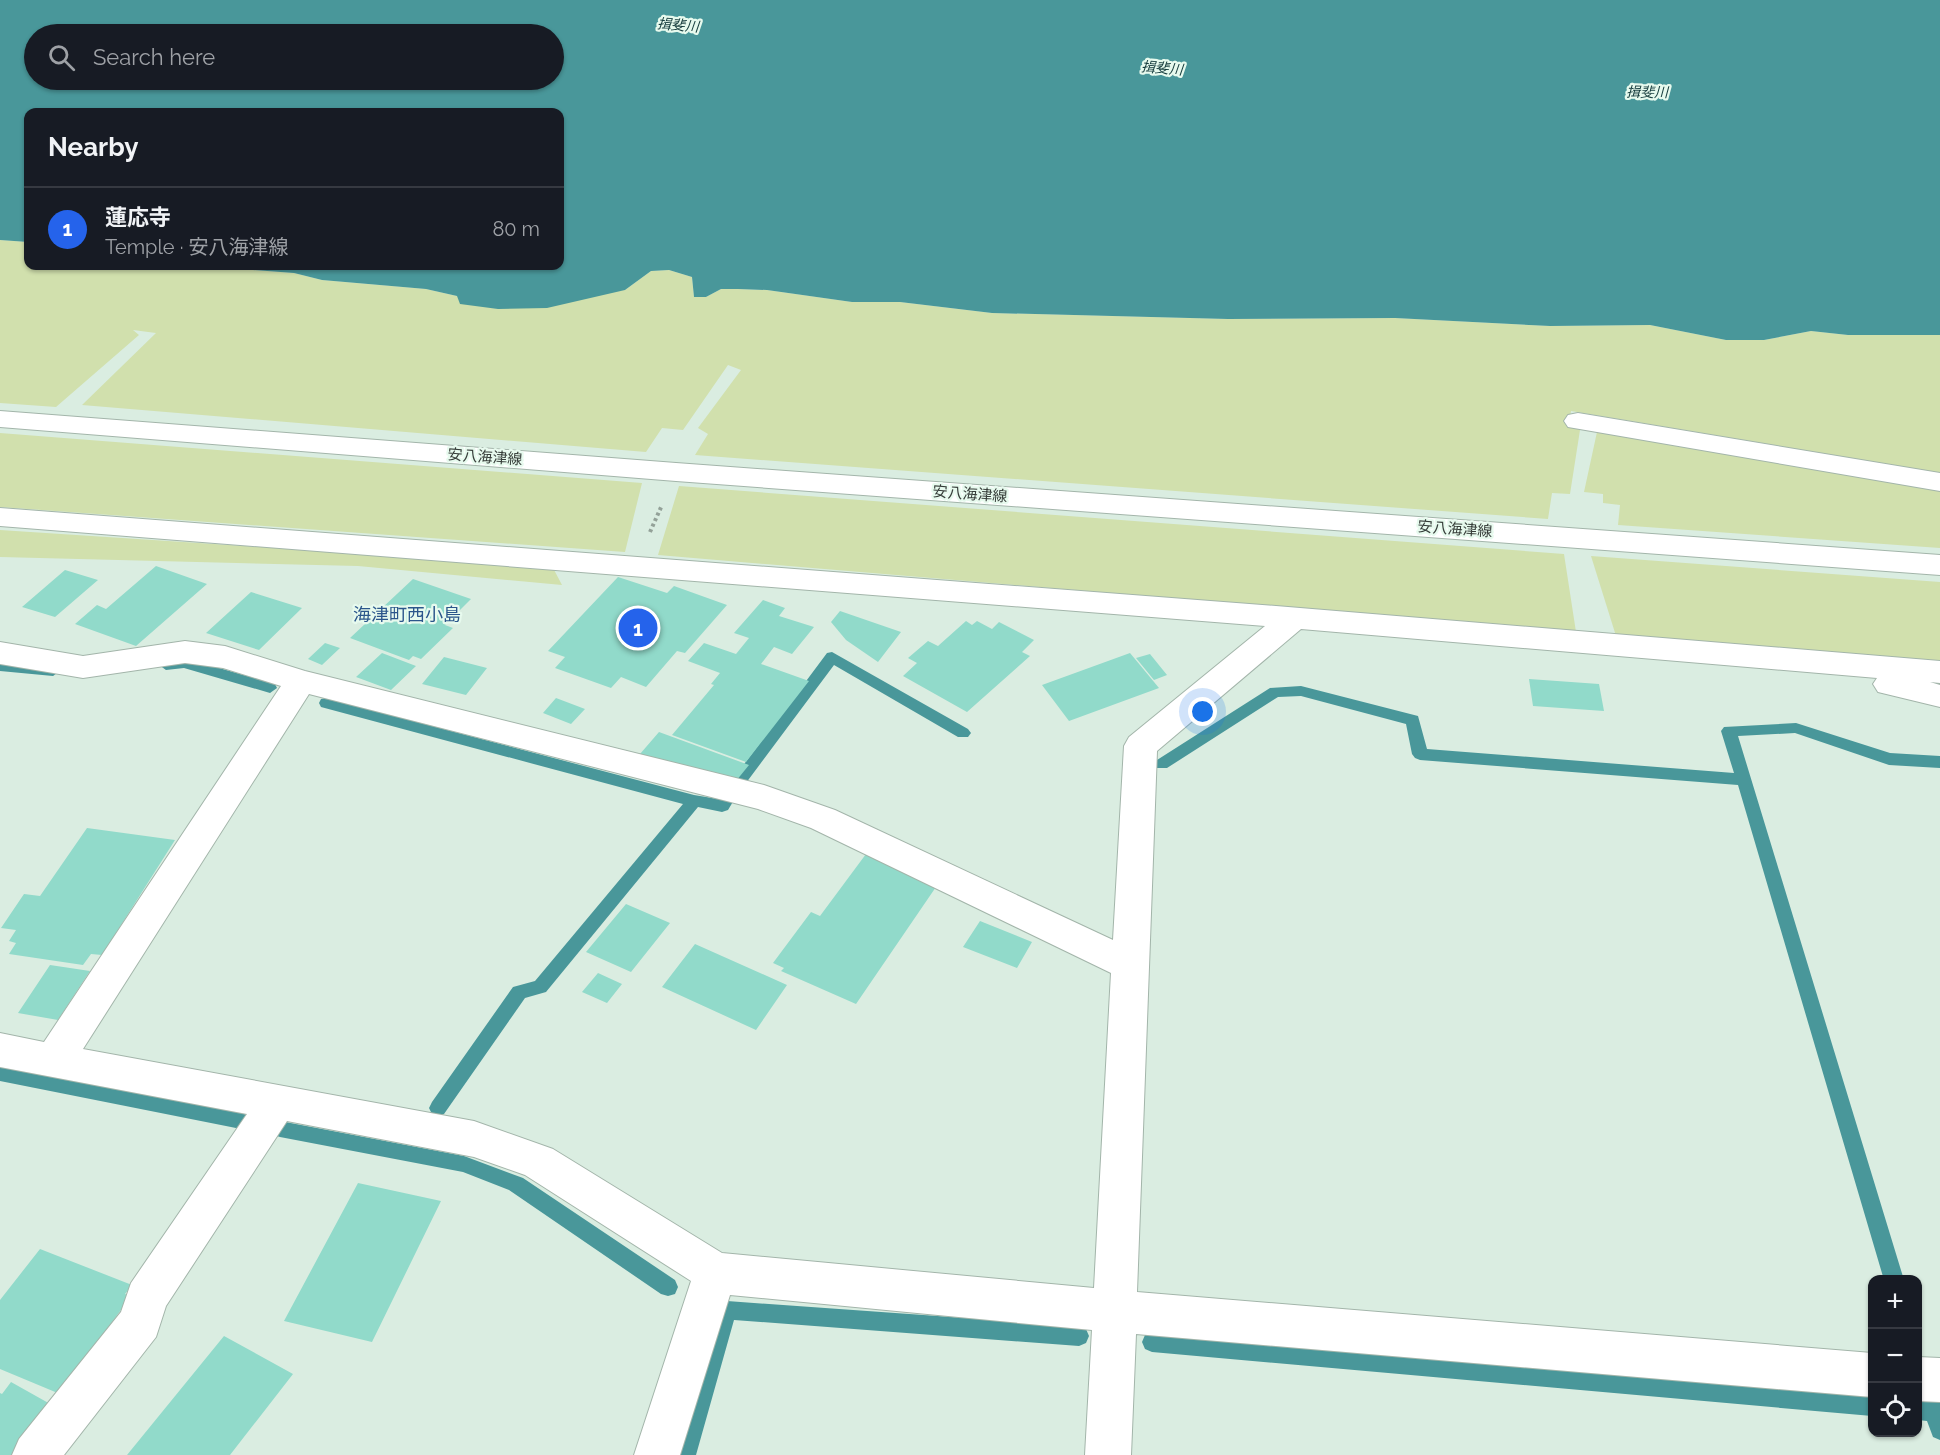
<!DOCTYPE html>
<html lang="en">
<head>
<meta charset="utf-8">
<style>
  :root { --surface:#171b24; --page:#242831; --text:#f1f3f6; --muted:#9ea1a6; --line:#363941; --accent:#2563eb }
  body { margin:0; font-family:Raleway,"Noto Sans JP",sans-serif; background:var(--page); color:var(--text) }
  .controls { position:absolute; right:18px; bottom:18px; display:grid; overflow:hidden; border-radius:12px; box-shadow:0 2px 4px #0004 }
  .controls button { width:54px; height:54px; display:grid; place-items:center; padding:0; border:0; border-bottom:2px solid var(--line); background:var(--surface); color:var(--text); font:30px sans-serif }
  .you { position:absolute; left:1203px; top:712px; width:21px; height:21px; margin:-15px; border:4px solid #fff; border-radius:50%; background:#1a73e8; box-shadow:0 0 0 9px #1a73e833 }
  .badge { display:grid; place-items:center; width:39px; height:39px; border-radius:50%; background:var(--accent); color:#fff; font-size:20px; font-weight:700 }
  .pin { position:absolute; translate:-50% -50%; border:3px solid #fff; box-shadow:0 2px 6px #0006 }
  .list { margin:0; padding:0; list-style:none }
  h2 { display:flex; justify-content:space-between; align-items:center; height:78px; margin:0; padding:0 24px; font-size:26px }
  h2 small { font-size:20px; font-weight:400; color:var(--muted) }
  .list li { display:grid; grid-template-columns:39px 1fr auto; gap:18px; align-items:center; box-sizing:border-box; height:84px; padding:0 24px; border-top:2px solid var(--line) }
  .list b { display:block; font-size:22px; white-space:nowrap }
  .list p { margin:0; font-size:20px; white-space:nowrap; color:var(--muted) }
  .list em { font-size:20px; font-style:normal; color:var(--muted) }
  .icon { flex:none; width:33px; height:33px; fill:none; stroke:currentColor; stroke-width:2; stroke-linecap:round; stroke-linejoin:round }
  .map { position:relative; flex:none; width:1940px; height:1455px; overflow:hidden }
  .search { position:absolute; background:var(--surface); box-shadow:0 2px 4px #0004; left:24px; top:24px; width:540px; height:66px; display:flex; align-items:center; gap:15px; box-sizing:border-box; padding:0 21px; border-radius:33px; color:var(--muted); font-size:22px }
  .panel { position:absolute; background:var(--surface); box-shadow:0 2px 4px #0004; left:24px; top:108px; width:540px; height:162px; border-radius:12px }
  .map>svg:first-child { display:block }
</style>
</head>
<body>
<div class="map">
<svg width="1940" height="1455" viewBox="0 0 1940 1455">
  <rect width="100%" height="100%" fill="#daede1"/>
  <path fill="#d1e0ad" d="M0,240L28,242V266H240L253,270L294,273L322,280L426,289L457,296L625,290L651,271L669,270L692,277L694,297H706L721,289H738L767,290L852,302H900L992,313L1228,319L1395,318L1550,326L1650,325L1726,340H1764L1811,331L1848,335H1940V473L1571,411L1569,424L1580,430L1570,494L1552,493L1548,519L695,455L708,434L698,428L741,370L728,365L683,430L662,428L646,452L82,405L156,333L133,330L139,335L56,407L0,403Z
    M1597,432L1940,491V548L1618,525L1620,505L1603,503V494L1584,492Z
    M0,433L642,483L625,552L0,507Z
    M679,486L1564,554L1576,632L658,555Z
    M0,530L552,566L562,585L358,566L0,557Z
    M1591,556L1940,582V662L1616,636Z"/>
  <path fill="#49979a" fill-rule="evenodd" d="M0,0H1940V335H1848L1811,331L1764,340H1726L1650,325L1550,326L1395,318L1228,319L992,313L900,302H852L767,290L738,289H721L706,297H694L692,277L669,270L651,271L625,290L547,308L498,309L460,304L457,296L426,289L322,280L294,273L253,270L240,266H560V112H28V242L0,240ZM34,34H554V80H34Z"/>
  <g fill="none" stroke-linecap="round" stroke-linejoin="round">
    <path fill="#49979a" fill-rule="evenodd" d="M832,652L968,729L971,733L968,737H958L834,665L743,787H733L730,783L733,779L827,653Z
      M184,658L275,684L277,688L270,693L184,668L166,670L159,665L166,660Z
      M0,661L53,666L60,671L53,676L0,671Z
      M1301,686L1418,716L1427,749L1734,773L1721,731L1724,727L1796,723L1890,753L1940,756V768L1889,765L1795,733L1738,736L1904,1280H1884L1738,785L1420,760L1415,758L1412,754L1406,724L1301,696L1278,697L1167,768H1157L1154,764L1157,760L1270,688Z
      M326,698L694,795L718,799L726,794L732,796L734,800L728,810L722,812L698,807L546,992L525,998L444,1114L438,1116L432,1114L429,1108L432,1102L513,987L535,981L683,804L321,707L319,703L321,699Z
      M0,1065L241,1113L247,1115L250,1121L247,1127L241,1129L0,1081Z
      M280,1121L464,1156L523,1178L675,1280L678,1287L675,1294L668,1296L661,1294L509,1190L463,1172L280,1137L274,1135L271,1129L274,1123Z
      M727,1301L1079,1326L1086,1329L1089,1336L1086,1343L1079,1346L734,1320L696,1455H674L717,1310L720,1303Z
      M1152,1332L1872,1396V1416L1152,1352L1145,1349L1142,1342L1145,1335Z
      M1918,1400L1940,1402V1440L1933,1437L1927,1421L1918,1420Z"/>
  </g>
  <path fill="#91daca" d="M156,566L207,584L136,646L75,624L97,605L106,609Z
    M65,570L98,580L55,617L22,607Z
    M618,577L667,593L674,586L727,605L685,653L677,651L646,687L621,677L611,688L555,668L565,657L548,651Z
    M413,579L471,599L445,625L453,628L421,659L413,656L409,660L350,638Z
    M251,592L302,608L259,650L206,633Z
    M763,600L785,608L779,616L814,627L792,654L774,647L761,664L809,681L746,762L672,735L714,685L711,684L720,673L688,661L704,643L736,654L749,638L734,633Z
    M840,611L901,632L878,662L846,640L831,622Z
    M966,621L972,625L977,621L992,629L999,622L1034,640L1022,652L1030,656L967,712L903,676L917,663L908,658L928,641L938,646Z
    M325,643L340,648L322,665L308,659Z
    M382,653L416,666L391,690L356,677Z
    M1130,653L1159,688L1069,721L1042,685Z
    M1150,654L1167,675L1154,680L1136,658Z
    M444,657L487,668L466,695L422,684Z
    M1529,679L1599,684L1604,711L1533,706Z
    M556,698L585,709L571,724L543,713Z
    M659,732L749,765L736,781L640,754Z
    M87,828L175,840L102,955L91,954L83,965L9,954L16,943L9,941L16,930L1,928L24,894L40,896Z
    M866,854L938,884L856,1004L781,971L784,968L773,963L811,912L820,916Z
    M626,904L670,923L631,972L586,952Z
    M980,921L1032,942L1017,968L963,947Z
    M695,944L787,985L756,1030L662,987Z
    M50,965L90,971L58,1020L18,1013Z
    M598,973L622,984L607,1003L582,992Z
    M358,1183L441,1201L372,1342L284,1321Z
    M40,1249L132,1285L125,1294L131,1296L60,1394L0,1369V1300Z
    M224,1336L293,1374L230,1455H127Z
    M11,1382L52,1405L18,1455H0V1393L2,1394Z"/>
  <g fill="none" stroke-linecap="round" stroke-linejoin="round">
    <g stroke="#a3b5aa" stroke-width="2">
      <path id="minor" d="M1578,413L1940,473V491L1568,427L1564,421L1568,415Z
        M0,508L1276,606L1940,661V683L1930,682L1940,685V707L1878,692L1873,684L1877,678L1301,629L1157,751L1137,1292L1872,1353V1397L1136,1334L1131,1455H1085L1092,1330L730,1295L680,1455H634L691,1281L525,1175L474,1157L287,1121L166,1306L156,1337L64,1455H12L19,1439L121,1312L131,1283L247,1114L0,1067V1033L44,1042L281,686L223,668L185,663L83,678L0,664V642L83,656L185,641L225,646L305,671L764,785L835,810L1113,940L1124,746L1129,737L1265,626L0,526ZM309,694L758,809L811,828L1111,973L1094,1288L722,1253L553,1149L474,1121L83,1049Z
        M1918,1357L1940,1358V1402L1918,1401Z"/>
    </g>
    <g stroke="#a3b5aa" stroke-width="2">
      <path id="major" d="M0,411L676,463L1940,555V575L676,481L0,427Z"/>
    </g>
    <path stroke="#93a198" stroke-width="4" stroke-dasharray="3 3" stroke-linecap="butt" d="M650,532L662,505"/>
    <use href="#minor" fill="#fff" fill-rule="evenodd"/>
    <use href="#major" fill="#fff" fill-rule="evenodd"/>
  </g>
  <g text-anchor="middle" stroke-width="4.5" stroke-linejoin="round" paint-order="stroke">
    <g font-size="14" font-style="italic" fill="#163c3d" stroke="#e7faee">
      <text transform="translate(678 25) rotate(5)" y="5">揖斐川</text>
      <text transform="translate(1162 68) rotate(5)" y="5">揖斐川</text>
      <text transform="translate(1647 92) rotate(1)" y="5">揖斐川</text>
    </g>
    <g font-size="15" fill="#363d39" stroke="#e7faee">
      <text transform="translate(485 457) rotate(4)" y="5">安八海津線</text>
      <text transform="translate(970 494) rotate(4)" y="5">安八海津線</text>
      <text transform="translate(1455 529) rotate(4)" y="5">安八海津線</text>
    </g>
    <g font-size="18" fill="#2b568b" stroke="#e7faee">
      <text x="407" y="621">海津町西小島</text>
    </g>
  </g>
</svg>
<div class="controls">
<button>+</button>
<button>−</button>
<button><svg class="icon" aria-label="locate" viewBox="0 0 24 24"><circle cx="12" cy="12" r="6"/><path d="M12 2v4M12 18v4M2 12h4M18 12h4"/></svg></button>
</div>
<div class="you"></div>
<div class="pin badge" style="left:638px;top:628px">1</div>
<div class="search"><svg class="icon" aria-label="search" viewBox="0 0 24 24"><circle cx="10" cy="10" r="6"/><path d="M15 15l6 6"/></svg>Search here</div>
<section class="panel">
<h2>Nearby<small></small></h2>
<ul class="list">
<li><span class="badge">1</span><div><b>蓮応寺</b><p>Temple · 安八海津線</p></div><em>80 m</em></li>
</ul>
</section>
</div>
</body>
</html>
